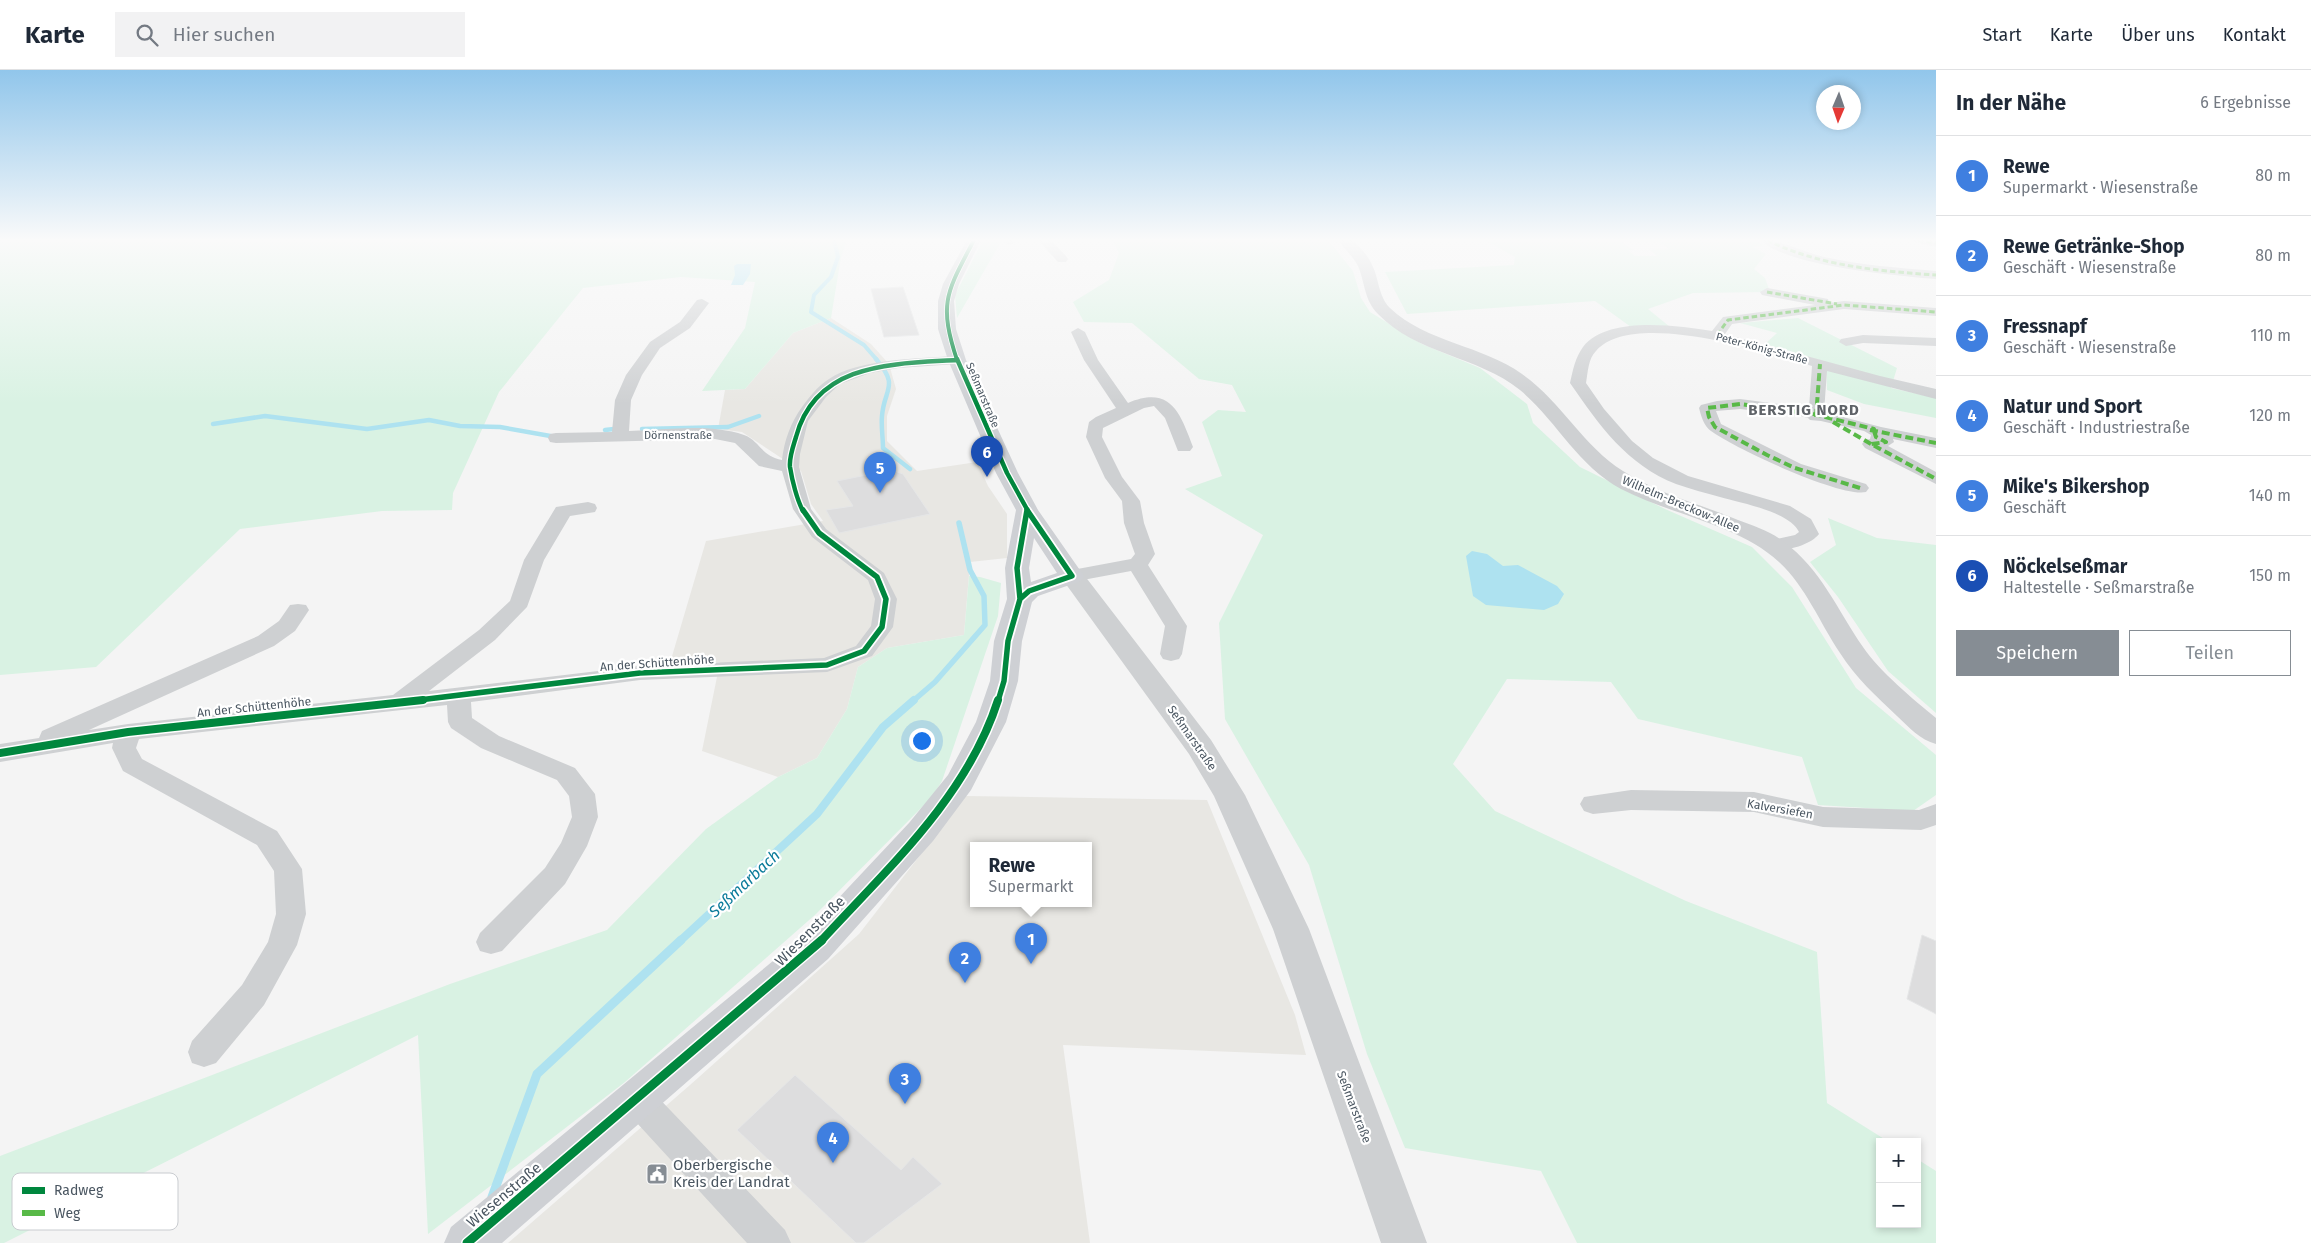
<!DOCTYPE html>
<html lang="de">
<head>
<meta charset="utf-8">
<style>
  :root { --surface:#fff; --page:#f2f2f3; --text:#1f2937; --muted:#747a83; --line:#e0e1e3; --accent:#868d94 }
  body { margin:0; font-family:"Fira Sans",sans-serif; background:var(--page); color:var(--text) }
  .controls { position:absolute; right:15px; bottom:15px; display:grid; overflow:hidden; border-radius:0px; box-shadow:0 2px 8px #0003 }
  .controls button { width:45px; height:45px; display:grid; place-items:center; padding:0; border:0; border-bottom:1px solid var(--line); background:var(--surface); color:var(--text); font:25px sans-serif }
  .compass { position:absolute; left:1816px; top:15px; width:45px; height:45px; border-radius:50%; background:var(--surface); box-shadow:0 2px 8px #0003; rotate:182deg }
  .you { position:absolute; left:921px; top:670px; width:18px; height:18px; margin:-12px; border:4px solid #fff; border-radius:50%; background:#1a73e8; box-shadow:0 0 0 8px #1a73e833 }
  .badge { display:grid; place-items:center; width:32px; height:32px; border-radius:50%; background:var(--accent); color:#fff; font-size:16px; font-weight:700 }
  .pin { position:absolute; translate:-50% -41px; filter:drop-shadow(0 1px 2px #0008) }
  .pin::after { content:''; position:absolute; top:26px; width:18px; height:15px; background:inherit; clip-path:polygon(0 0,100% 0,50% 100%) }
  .popup { position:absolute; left:970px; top:772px; width:122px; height:65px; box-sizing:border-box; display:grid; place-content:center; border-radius:0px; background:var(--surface); filter:drop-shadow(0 1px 4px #0005); font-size:16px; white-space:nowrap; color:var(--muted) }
  .popup b { font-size:19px; color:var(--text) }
  .popup::after { content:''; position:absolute; left:50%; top:100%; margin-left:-10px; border:10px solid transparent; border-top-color:var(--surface) }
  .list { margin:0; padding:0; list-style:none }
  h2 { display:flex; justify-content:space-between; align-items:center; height:65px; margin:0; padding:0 20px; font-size:21px }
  h2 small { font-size:16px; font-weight:400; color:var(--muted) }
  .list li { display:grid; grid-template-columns:32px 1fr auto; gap:15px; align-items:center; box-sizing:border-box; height:80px; padding:0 20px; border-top:1px solid var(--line) }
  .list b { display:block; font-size:19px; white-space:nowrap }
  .list p { margin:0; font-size:16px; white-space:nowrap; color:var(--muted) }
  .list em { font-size:16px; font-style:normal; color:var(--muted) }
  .actions { display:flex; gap:10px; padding:15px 20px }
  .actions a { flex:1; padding:11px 0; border:1px solid var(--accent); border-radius:0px; text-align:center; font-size:18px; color:var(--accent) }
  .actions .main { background:var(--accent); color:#fff }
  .icon { flex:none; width:28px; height:28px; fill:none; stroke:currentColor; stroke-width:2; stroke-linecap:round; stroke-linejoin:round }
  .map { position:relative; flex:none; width:1936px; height:1173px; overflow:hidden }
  header { display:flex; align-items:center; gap:30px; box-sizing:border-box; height:70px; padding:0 25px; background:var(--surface); border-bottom:1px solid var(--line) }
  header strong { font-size:24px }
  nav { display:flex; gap:28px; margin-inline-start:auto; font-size:18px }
  .search { width:350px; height:45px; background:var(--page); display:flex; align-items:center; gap:12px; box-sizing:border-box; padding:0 18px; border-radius:0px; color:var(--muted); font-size:19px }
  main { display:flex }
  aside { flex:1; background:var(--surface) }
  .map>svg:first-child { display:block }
</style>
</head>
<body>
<header>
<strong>Karte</strong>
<div class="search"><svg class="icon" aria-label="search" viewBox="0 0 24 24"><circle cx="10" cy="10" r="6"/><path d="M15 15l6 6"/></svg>Hier suchen</div>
<nav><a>Start</a><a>Karte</a><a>Über uns</a><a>Kontakt</a></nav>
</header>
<main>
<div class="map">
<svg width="1936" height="1173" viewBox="0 0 1936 1173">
  <rect width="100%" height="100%" fill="#f4f4f4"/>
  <path fill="#e8e7e3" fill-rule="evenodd" d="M831,248L871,274L889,294L896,319L887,346V371L917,401L977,392L988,416L1007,444V488L970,492L964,565L887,578L858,597L847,639L817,688L778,707L702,681L720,592L670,593L706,471L823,451L811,434L801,401L742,362L718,359L725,320L745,319L793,263Z
    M966,726L1207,730L1295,945L1306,985L1063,975L1090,1173H508L690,1015L859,864ZM974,775H1088V833H974Z"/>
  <path fill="#d9f2e3" d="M0,170H847L841,187L831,248L793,263L745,319L702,321L745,258L755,212L681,207L583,218L499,322L453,423L452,440L382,441L240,459L96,597L0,605Z
    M983,170H1002L957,248L955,225Z
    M1112,170H1328L1353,201L1361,228L1370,242L1422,274L1480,298L1527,334L1533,353L1580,397L1665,439L1752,477L1792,517L1856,618L1936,685V725L1913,741L1818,735L1802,687L1638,649L1611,612L1507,609L1453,694L1495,741L1686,831L1817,882L1827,1033L1889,1072H1880V1154H1917V1089L1936,1101V1173H1577L1541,1101L1405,1078L1367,984L1309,795L1225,649L1219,553L1263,465L1185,419L1222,406L1202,352L1218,340L1246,342L1232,315L1199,309L1132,253L1084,252L1073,232L1109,210L1119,183Z
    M1485,170L1614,171L1624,173L1633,180H1628L1635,186H1657L1650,180L1669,179L1656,170H1753L1766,175L1753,177L1766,184L1754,199L1765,208L1770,222L1693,223L1648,239L1670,257H1631L1595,231L1407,244L1385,202L1514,195L1515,187Z
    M1798,248L1897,298L1891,318L1936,328V348L1864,334L1827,320L1826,292L1765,274L1777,263L1740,253Z
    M1828,448L1877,468L1936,475V643L1888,601L1838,527L1810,492L1836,475Z
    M969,506L980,507L1001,513L998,546L942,711L932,727L816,844L625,1012L428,1164L418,965L4,1173H0V1086L450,914L607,860L706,759L778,707L817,688L847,639L858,597L887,578L964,565Z"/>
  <path fill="#aee2f0" d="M737,194H751L750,204L743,215H731L735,205L734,196Z
    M1472,481L1487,484L1503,496L1518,495L1557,516L1564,524L1558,534L1544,540L1486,535L1473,526L1466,486Z"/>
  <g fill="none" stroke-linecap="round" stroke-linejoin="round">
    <path stroke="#aee2f0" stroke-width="4" d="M834,170L838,187L831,207L814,225L811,242L864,275L877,290"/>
    <path stroke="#aee2f0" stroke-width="4.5" d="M876,289C900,317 884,318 882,346C881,357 883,368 883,378L910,399
      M213,354L265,346L367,359L429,350L460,356L500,357L556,367
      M642,359L728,357L759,346
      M605,360L614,359"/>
    <path stroke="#aee2f0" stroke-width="5.5" d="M913,631L935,612L985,555L984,526L970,500L959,453"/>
    <path stroke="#aee2f0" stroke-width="8" d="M680,871L817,744L883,657L914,630"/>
    <path stroke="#aee2f0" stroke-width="9" d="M492,1127L537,1004L681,870"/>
  </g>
  <path fill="#ddddde" stroke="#e5e6e7" d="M903,217L919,265L884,267L871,219Z
    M891,400L903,404L930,444L839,463L826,440L853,436L837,411Z
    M1922,865L1936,871V944L1907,929Z
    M795,1005L901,1100L913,1087L942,1114L864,1173H856L737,1060Z"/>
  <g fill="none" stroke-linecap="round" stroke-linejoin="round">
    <path fill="#ced0d2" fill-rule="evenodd" d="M1006,170H1018L1011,175L1007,174Z
      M1038,170H1051L1066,186L1068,189L1066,192H1058Z
      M1761,170C1783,170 1803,182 1824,187C1861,195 1899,198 1936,201V209C1900,206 1784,196 1761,170Z
      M1912,170H1936V177L1914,172Z
      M1767,218L1823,228L1828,229L1829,233L1844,231L1936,238V246L1844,239L1732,254L1725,264L1880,306L1936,319V329L1827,301L1824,342L1881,357L1936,368V378L1893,369L1894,372L1888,376L1936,402V414L1865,378L1862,374L1865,370L1870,369L1871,365L1864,361L1821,351L1810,350L1808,348L1801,346L1740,339L1716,341L1721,354L1801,394L1866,414L1869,418L1866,422C1841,428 1734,378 1711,361C1704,356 1701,346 1699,338L1701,335L1717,331L1740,329L1809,338L1812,296C1767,282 1632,239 1596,281C1588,289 1588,302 1586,313L1604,339L1632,371L1653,388L1688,406L1790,436L1811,449L1819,464C1810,476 1781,483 1767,479L1764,475L1767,471L1795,465L1799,462C1790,442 1741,433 1720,427C1706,423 1690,419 1676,414C1627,395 1599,355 1570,313C1573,300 1575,288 1583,277C1608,245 1678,256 1712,261L1723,247L1815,235L1762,225L1760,222Z
      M702,229L709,233L690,258L660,278L642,305L631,330L629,361C666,360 709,353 744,365C759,370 761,386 782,390C784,371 791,352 802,337C810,326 818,316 829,309C858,289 921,288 957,286L964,290L957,294L898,298L870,303L840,314L826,327L808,351L800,384L799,397L811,439L826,459L884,503L897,529L893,557L872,586L827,602L640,610L471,632L472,648L499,666L575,698L595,724L598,747L587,776L565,814L502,881L491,884L480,881L476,872L480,863L545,798L561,773L572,747L569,726L557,710L481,678L451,658L448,652L447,635L139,669L136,678L142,689L277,761L302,799L306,844L297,875L264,935L216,993L204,997L192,993L188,982L192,971L242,915L268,872L276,844L274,801L257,775L123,701L112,678L113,673L0,692V674L39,668L42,661L258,566L279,551L290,535L298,534L306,535L309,540L295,561L274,576L89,660L128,654L393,625L479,560L510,531L524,490L556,437L588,432L595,434L597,438L595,442L570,446L544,490L527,537L495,570L429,621L640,596L824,588L856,576L871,556L875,529L868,510L812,467L793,439L782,401L759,396L735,373L715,369L556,373L550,372L548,368L550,364L556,363L612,362L615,330L626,305L650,272L680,252L697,230Z
      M1078,258L1085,262L1098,290L1128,333C1171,315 1180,343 1193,377L1190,381H1178L1165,348L1154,336L1144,338L1103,358L1102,367L1122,407L1140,431L1144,453L1155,484L1148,495L1187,556L1182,584L1179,589L1171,591L1163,589L1160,584L1165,556L1131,501L1072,512L1065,510L1062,506L1065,502L1072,500L1131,489L1135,484L1124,453L1122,431L1105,408L1086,367L1089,352L1096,347L1116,338L1084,290L1071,262Z
      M1863,265L1936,268V276L1863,273L1846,276L1839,272L1841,269Z
      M1631,720L1754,722L1823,737L1919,740L1936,734V755L1921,760L1823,757L1754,742L1631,740L1593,744L1584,741L1580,734L1584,727Z
      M637,1013L649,1018L785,1160L791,1173H747L625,1040L620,1029L625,1018Z"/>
    <path fill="#ced0d2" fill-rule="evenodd" d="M1338,170H1353C1360,178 1368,185 1372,195C1379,208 1378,226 1390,238C1427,273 1482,275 1522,304C1561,331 1583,376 1623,401C1658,424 1700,434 1738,450C1754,456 1770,461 1784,472C1821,499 1838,541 1863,577C1880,602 1913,629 1936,648V674C1920,670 1909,657 1897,646C1877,627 1855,607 1840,583C1820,553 1806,517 1779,492C1738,454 1671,445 1621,419C1577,395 1557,351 1520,320C1478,286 1416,284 1378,244C1364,230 1365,212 1358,196C1353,186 1344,179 1338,170Z
      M1072,499L1081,501L1211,670L1245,725L1309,859L1427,1173H1381L1273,859L1214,726L1189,684L1060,506L1063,501Z"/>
    <path fill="#ced0d4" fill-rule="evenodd" d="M967,170H981L959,214L954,231L956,259L966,290L1018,403L1038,440L1084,506L1081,511L1038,526L1032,532L1022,571L1018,611L1006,652L971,720L933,771L828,889L502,1173H444L451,1157L802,867L909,753L948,705L976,652L990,611L994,571L1007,529L1005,498L1016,440L996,403L948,290L938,259V231L943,214ZM1034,468L1057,503L1031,512L1029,498Z"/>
    <path stroke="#58b947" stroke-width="3" stroke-dasharray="5.5 3" stroke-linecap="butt" d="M1767,170C1819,196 1879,201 1936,205
      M1918,170L1936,173
      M1767,222L1837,234
      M1717,265L1728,250L1844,235L1936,242"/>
    <path stroke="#58b947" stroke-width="4" stroke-dasharray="8 4" stroke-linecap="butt" d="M1816,347L1820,294
      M1833,352L1871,374
      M1870,360L1936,373
      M1874,361L1876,367L1886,372L1871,374L1936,409
      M1860,418L1795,398L1767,385L1715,357L1709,347L1707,338L1740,334L1797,342V340L1874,359V361"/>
    <g stroke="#fff" stroke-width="5.5">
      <path id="cycleway-far4" d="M953,290H957
        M957,290C938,232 947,222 974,170"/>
    </g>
    <g stroke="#fff" stroke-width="7">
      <path id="cycleway-far3" d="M957,289L1007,403L1028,441
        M803,441C797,430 792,410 790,397C789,387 793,377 796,367C816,292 893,294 957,290"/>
    </g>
    <g stroke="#fff" stroke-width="9">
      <path id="cycleway-far2" d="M1020,529L1017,498L1027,440
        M411,631L640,603L827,595L864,581L882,557L886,529L877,507L819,463L803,440
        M998,631L1004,611L1008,571L1020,529L1029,521L1072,506L1027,440"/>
    </g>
    <g stroke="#fff" stroke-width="11">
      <path id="cycleway-far1" d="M0,683L128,662L423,630
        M821,871C888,798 967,727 998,630"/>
    </g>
    <g stroke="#fff" stroke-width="12">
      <path id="cycleway" d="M467,1173L822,870"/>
    </g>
    <use href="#cycleway-far4" stroke="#00873e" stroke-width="4"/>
    <use href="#cycleway-far3" stroke="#00873e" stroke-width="4.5"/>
    <use href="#cycleway-far2" stroke="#00873e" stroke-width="5.5"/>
    <use href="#cycleway-far1" stroke="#00873e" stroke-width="8"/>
    <use href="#cycleway" stroke="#00873e" stroke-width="9"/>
  </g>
  <linearGradient id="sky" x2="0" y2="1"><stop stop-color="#91c6eb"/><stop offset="0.51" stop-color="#fafafa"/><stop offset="1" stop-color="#fafafa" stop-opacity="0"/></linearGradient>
  <rect width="1936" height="334" fill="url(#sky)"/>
  <defs>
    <g id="civic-square" transform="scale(1.125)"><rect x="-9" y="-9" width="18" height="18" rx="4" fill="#868d94" stroke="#fff"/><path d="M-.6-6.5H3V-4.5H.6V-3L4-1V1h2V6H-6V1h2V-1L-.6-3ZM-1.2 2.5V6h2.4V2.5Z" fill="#fff"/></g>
  </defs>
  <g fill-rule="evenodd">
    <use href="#civic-square" x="657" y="1104"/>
  </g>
  <g text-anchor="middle" stroke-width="4.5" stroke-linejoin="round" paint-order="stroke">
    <g font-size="11" fill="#4a5661" stroke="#fff">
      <text transform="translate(1762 278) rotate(15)" y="4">Peter-König-Straße</text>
      <text transform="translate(983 325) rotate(67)" y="4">Seßmarstraße</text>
      <text x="678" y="369">Dörnenstraße</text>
    </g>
    <g font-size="12" fill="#4a5661" stroke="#fff">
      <text transform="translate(1681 434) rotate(23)" y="4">Wilhelm-Breckow-Allee</text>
      <text transform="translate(657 593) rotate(-4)" y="4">An der Schüttenhöhe</text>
      <text transform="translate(254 637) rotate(-6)" y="4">An der Schüttenhöhe</text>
      <text transform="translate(1192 668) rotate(55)" y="4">Seßmarstraße</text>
      <text transform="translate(1780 739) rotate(10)" y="4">Kalversiefen</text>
      <text transform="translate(1354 1037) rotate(69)" y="4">Seßmarstraße</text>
    </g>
    <g font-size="15" font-weight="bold" letter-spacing="1" fill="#5f6368" stroke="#fff">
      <text x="1804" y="345">BERSTIG NORD</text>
    </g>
    <g font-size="15" fill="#4a5661" stroke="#fff">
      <text transform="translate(810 861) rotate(-45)" y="5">Wiesenstraße</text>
      <text transform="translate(504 1125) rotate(-40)" y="5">Wiesenstraße</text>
    </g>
    <g font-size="15" fill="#4a5661" stroke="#fff" text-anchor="start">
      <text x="673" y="1100">Oberbergische<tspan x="673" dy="17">Kreis der Landrat</tspan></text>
    </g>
    <g font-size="16" font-style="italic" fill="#0c7c9b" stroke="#fff">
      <text transform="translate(744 813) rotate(-43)" y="6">Seßmarbach</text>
    </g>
  </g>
  <rect x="12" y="1103" width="166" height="57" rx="8" fill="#fff" stroke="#c9ccd0" stroke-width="1"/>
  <rect x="22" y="1117" width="23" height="7" fill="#00873e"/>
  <rect x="22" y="1140" width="23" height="6" fill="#58b947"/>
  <g font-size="14" fill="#4a5661">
    <text x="54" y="1125">Radweg</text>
    <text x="54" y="1148">Weg</text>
  </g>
</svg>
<div class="controls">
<button>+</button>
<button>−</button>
</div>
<svg class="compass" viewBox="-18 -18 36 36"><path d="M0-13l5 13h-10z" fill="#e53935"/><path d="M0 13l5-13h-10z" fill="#747a83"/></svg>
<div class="you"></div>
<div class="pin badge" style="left:1031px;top:894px;background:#3f7fe0">1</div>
<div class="popup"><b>Rewe</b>Supermarkt</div>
<div class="pin badge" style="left:965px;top:913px;background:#3f7fe0">2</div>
<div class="pin badge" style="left:905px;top:1034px;background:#3f7fe0">3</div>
<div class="pin badge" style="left:833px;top:1093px;background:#3f7fe0">4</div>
<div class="pin badge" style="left:880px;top:423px;background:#3f7fe0">5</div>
<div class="pin badge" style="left:987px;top:407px;background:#1a4fb4">6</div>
</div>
<aside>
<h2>In der Nähe<small>6 Ergebnisse</small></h2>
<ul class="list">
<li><span class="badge" style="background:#3f7fe0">1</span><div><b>Rewe</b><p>Supermarkt · Wiesenstraße</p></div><em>80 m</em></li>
<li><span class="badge" style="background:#3f7fe0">2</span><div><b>Rewe Getränke-Shop</b><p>Geschäft · Wiesenstraße</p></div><em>80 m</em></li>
<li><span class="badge" style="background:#3f7fe0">3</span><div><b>Fressnapf</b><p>Geschäft · Wiesenstraße</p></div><em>110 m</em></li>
<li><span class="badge" style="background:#3f7fe0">4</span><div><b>Natur und Sport</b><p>Geschäft · Industriestraße</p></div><em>120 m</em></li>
<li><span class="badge" style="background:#3f7fe0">5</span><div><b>Mike's Bikershop</b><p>Geschäft</p></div><em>140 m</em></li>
<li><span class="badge" style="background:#1a4fb4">6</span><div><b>Nöckelseßmar</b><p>Haltestelle · Seßmarstraße</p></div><em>150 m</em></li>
</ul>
<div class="actions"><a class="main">Speichern</a><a>Teilen</a></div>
</aside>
</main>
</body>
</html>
